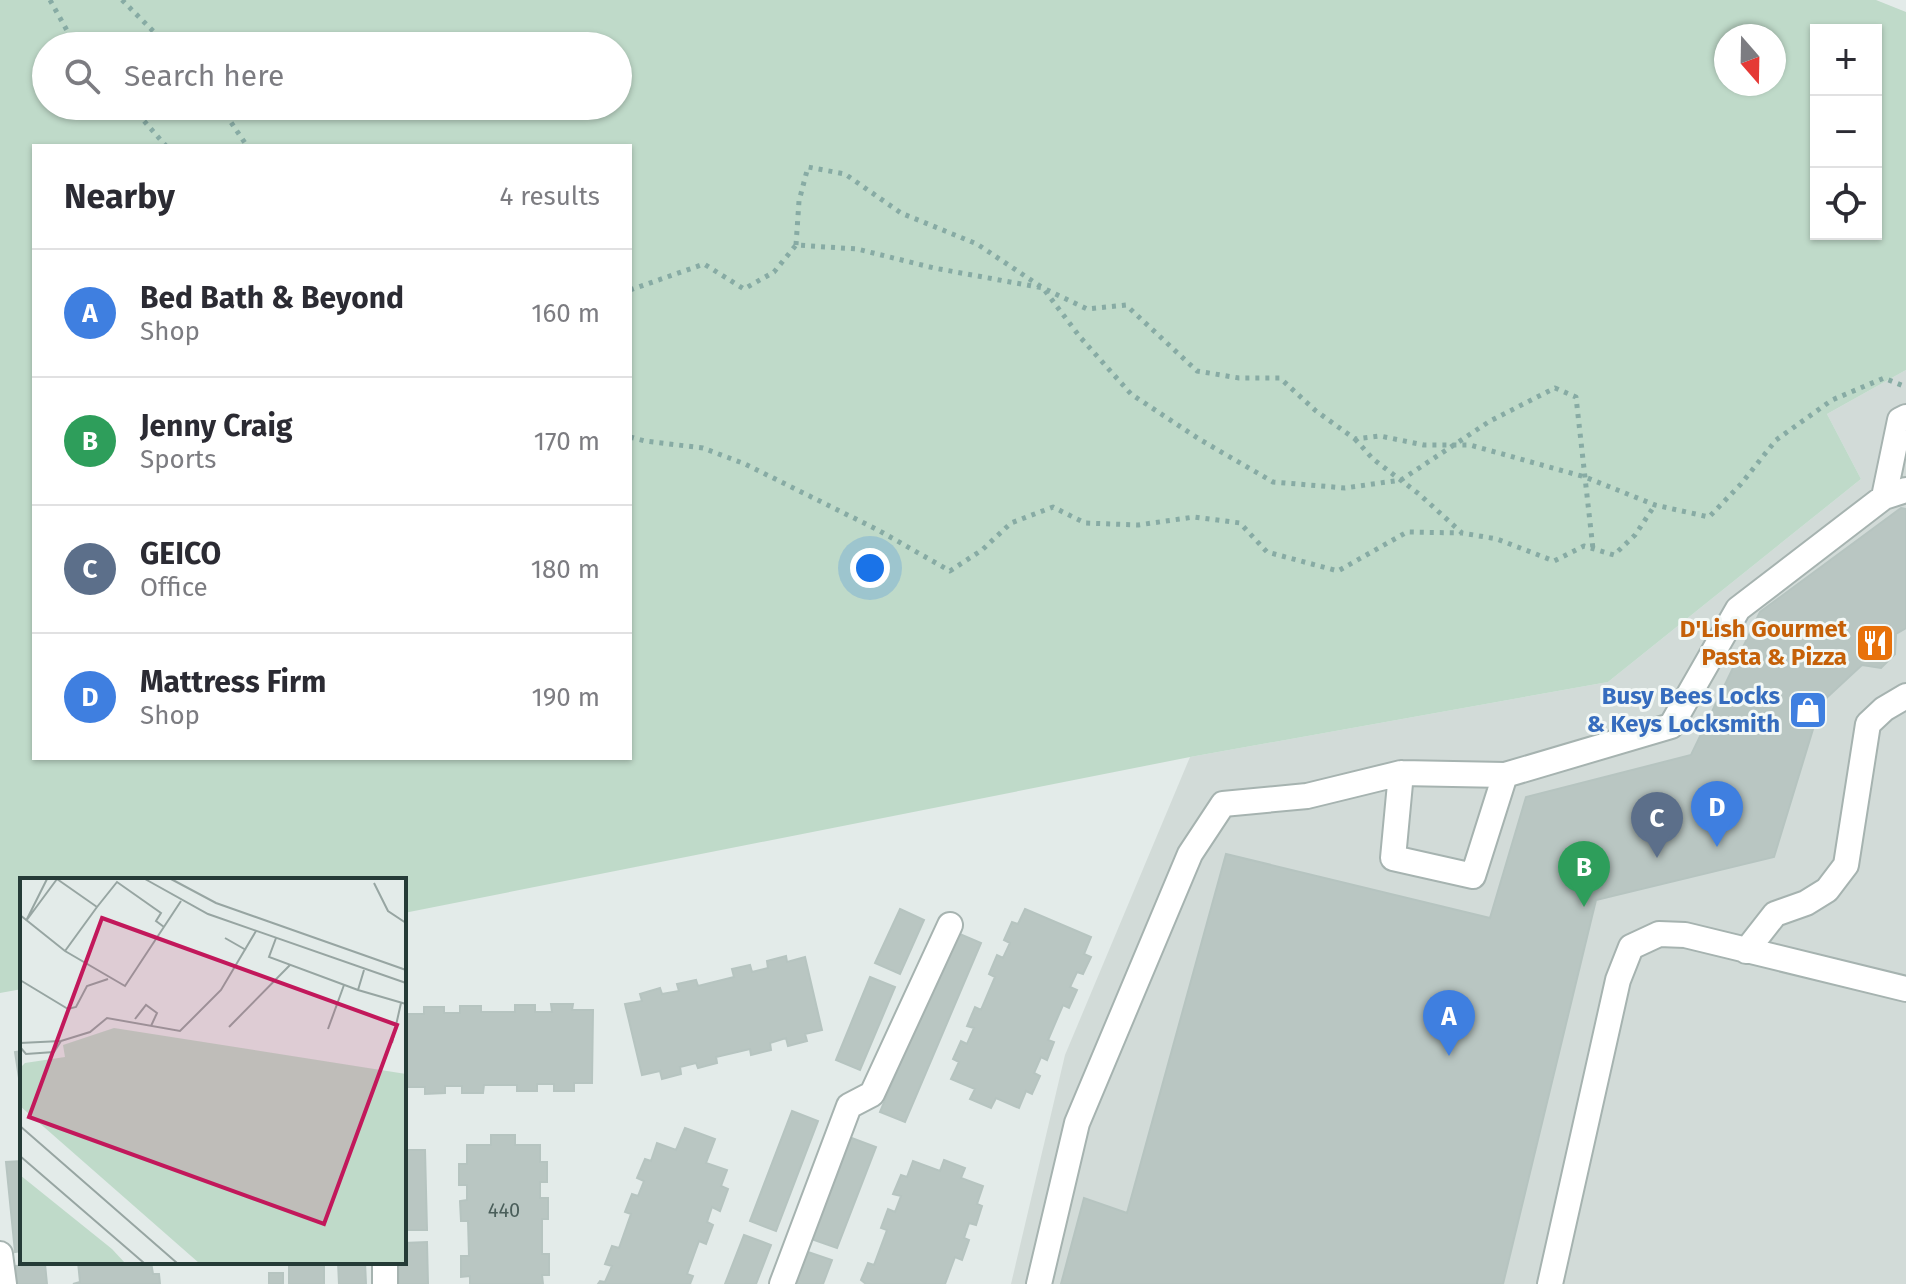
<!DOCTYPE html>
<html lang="en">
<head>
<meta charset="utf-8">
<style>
  :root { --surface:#fff; --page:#f7f7f7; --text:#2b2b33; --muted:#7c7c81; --line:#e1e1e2; --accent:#1a73e8 }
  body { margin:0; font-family:"Fira Sans",sans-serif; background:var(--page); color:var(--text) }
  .controls { position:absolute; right:24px; top:24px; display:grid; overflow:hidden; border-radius:0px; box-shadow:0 2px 6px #0004 }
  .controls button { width:72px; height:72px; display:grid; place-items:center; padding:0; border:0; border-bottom:2px solid var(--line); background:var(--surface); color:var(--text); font:40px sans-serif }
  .compass { position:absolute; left:1714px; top:24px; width:72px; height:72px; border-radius:50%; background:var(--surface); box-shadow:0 2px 6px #0004; rotate:160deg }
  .you { position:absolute; left:870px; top:568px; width:28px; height:28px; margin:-20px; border:6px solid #fff; border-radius:50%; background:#1a73e8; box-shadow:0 0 0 12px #1a73e833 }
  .badge { display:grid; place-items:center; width:52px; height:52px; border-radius:50%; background:var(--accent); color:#fff; font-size:26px; font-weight:700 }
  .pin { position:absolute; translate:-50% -66px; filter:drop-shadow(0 2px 4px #0008) }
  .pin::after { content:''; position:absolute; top:42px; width:28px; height:24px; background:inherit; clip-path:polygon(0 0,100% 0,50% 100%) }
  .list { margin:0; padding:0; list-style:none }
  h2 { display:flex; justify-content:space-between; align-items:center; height:104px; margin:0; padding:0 32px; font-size:34px }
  h2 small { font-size:26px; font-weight:400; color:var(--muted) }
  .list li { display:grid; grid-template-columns:52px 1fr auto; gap:24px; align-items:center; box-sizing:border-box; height:128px; padding:0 32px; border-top:2px solid var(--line) }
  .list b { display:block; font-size:30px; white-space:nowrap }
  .list p { margin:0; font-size:26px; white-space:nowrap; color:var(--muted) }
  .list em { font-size:26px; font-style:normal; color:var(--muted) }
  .icon { flex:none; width:44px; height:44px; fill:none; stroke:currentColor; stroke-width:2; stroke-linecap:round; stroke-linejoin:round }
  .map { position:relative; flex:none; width:1906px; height:1284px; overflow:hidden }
  .search { position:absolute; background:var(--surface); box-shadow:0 2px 6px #0004; left:32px; top:32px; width:600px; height:88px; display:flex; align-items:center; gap:20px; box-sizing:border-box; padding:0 28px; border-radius:44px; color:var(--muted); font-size:30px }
  .panel { position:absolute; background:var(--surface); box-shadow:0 2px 6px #0004; left:32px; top:144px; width:600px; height:616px; border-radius:0px }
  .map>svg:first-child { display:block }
</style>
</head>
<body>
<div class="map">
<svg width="1906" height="1284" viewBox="0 0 1906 1284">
  <rect width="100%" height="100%" fill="#e3ebe9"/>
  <path fill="#d2dbd8" d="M1906,370V1284H1011L1065,1055L1190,757L1608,682L1861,479L1827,414Z"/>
  <path fill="#bfdac9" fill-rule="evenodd" d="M0,0H1876L1906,12V370L1827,414L1861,479L1608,682L1190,757L404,913V880H22V989L0,993ZM1816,30H1876V234H1816ZM1726,36H1774V84H1726ZM46,46H618V106H46ZM34,146H630V758H34Z"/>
  <path fill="#b9c6c2" stroke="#b6c4c0" stroke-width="2" d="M1901,508L1906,509V628L1896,634L1895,654L1881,668L1862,665L1821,703L1774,857L1596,900L1503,1284H1061L1084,1198L1127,1213L1226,854L1490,918L1526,797L1691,755L1760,612Z
    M900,909L924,920L900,974L875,963Z
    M1025,909L1091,937L1084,954L1091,957L1083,974L1077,972L1070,987L1077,990L1069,1008L1063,1005L1048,1040L1054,1042L1047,1060L1041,1057L1034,1073L1040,1076L1032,1094L1026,1091L1019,1108L996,1098L991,1108L970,1099L975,1089L951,1079L959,1062L953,1059L961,1041L967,1044L974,1028L967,1026L975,1007L981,1010L995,977L989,974L997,955L1003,958L1010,943L1004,940L1012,922L1018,924Z
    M955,932L981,943L905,1122L880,1112Z
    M786,956L787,962L805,957L822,1030L805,1034L807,1041L788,1046L786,1038L770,1043L771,1050L751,1055L750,1049L716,1057L717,1063L698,1068L696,1063L680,1067L681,1074L662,1079L660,1071L642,1075L625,1004L642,1001L640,994L660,988L662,994L679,991L677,984L696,980L698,986L734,977L732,969L750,965L752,972L768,968L767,961Z
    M870,977L895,987L860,1070L836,1060Z
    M551,1004H573L572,1010H593L592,1083H574V1091H554V1084H537V1091H517V1085H484L483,1093H462V1086H445V1093L425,1094V1087H406L405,1014H424V1007H444V1013H460V1006H481V1012H515V1005H535V1012H552Z
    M22,1051V1078H19L15,1052Z
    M792,1111L818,1121L776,1231L750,1221Z
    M685,1128L715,1139L706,1163L727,1170L721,1186L728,1189L720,1211L712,1207L707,1222L713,1225L706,1244L699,1241L687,1274L693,1276L690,1284H598L600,1281L605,1282L612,1266L605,1264L612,1246L619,1248L631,1214L625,1212L632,1194L638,1196L644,1181L637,1178L645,1159L651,1161L657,1143L676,1150Z
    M491,1135H515V1145H540V1162H547V1182H540V1198H548V1219H542V1254H549V1275H542L543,1284H470V1276L461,1277V1256H469L468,1221H461L460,1201L467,1200V1185H459V1164H467V1145H491Z
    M849,1137L876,1147L837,1248L811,1239Z
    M404,1150H425L427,1230H404Z
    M944,1160L965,1168L961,1178L983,1186L977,1204L982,1206L976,1225L969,1223L964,1238L969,1240L962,1260L955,1257L945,1284H866L861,1280L868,1263L874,1265L887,1230L881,1228L888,1209L895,1212L901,1196L893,1194L901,1175L907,1177L913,1161L940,1171Z
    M22,1161V1251L15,1252L6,1162Z
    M744,1235L771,1245L756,1284H725Z
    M427,1242L428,1284H399V1262H404V1243Z
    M805,1251L832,1260L823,1284H792Z
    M78,1262H151L153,1274H159L160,1284H73L80,1282Z
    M324,1262V1284H289V1263Z
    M338,1262H365L366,1284H339Z
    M45,1264L47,1284H17L16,1266Z
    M269,1273H283V1284H269Z"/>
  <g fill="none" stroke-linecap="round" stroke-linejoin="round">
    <g stroke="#a6b3b0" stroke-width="28">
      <path id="minor" d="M1884,497L1900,420L1906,417
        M1401,773L1393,858L1473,876L1505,775
        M1746,951L1775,914L1806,903L1827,890L1846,865L1868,724L1884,709L1906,696
        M0,1254L4,1284
        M385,1262V1284
        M782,1284L849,1106L872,1094L950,925
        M1039,1284L1077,1123L1190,854L1223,804L1307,796L1401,773L1505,775L1671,726L1738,609L1884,497L1906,490
        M1550,1284L1618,980L1631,947L1659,934L1685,935L1906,989"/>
    </g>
    <path stroke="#87aba4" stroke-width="5" stroke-dasharray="4 6" stroke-linecap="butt" d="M50,0L69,34L80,46
      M122,0L168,46
      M131,106L166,146
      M220,106L247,146
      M796,245L799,201L808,167L845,174L901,213L977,244L1043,288L1080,337L1131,394L1199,439L1273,482L1345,488L1401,480L1490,421L1555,388L1576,397L1593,549
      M630,290L704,264L744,289L774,272L796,245L857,249L934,268L1043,288L1087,309L1126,305L1197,371L1239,378H1280L1316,411L1355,439L1380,436L1424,445H1470L1585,477L1655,505L1709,517L1741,484L1776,440L1832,400L1884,378L1906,387
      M630,437L645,441L703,448L745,464L878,530L950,571L982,550L1011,523L1053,507L1085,523L1138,525L1194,517L1240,523L1267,552L1338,571L1407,532L1462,533
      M1355,439L1373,459L1419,494L1462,533L1497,539L1554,561L1584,546L1614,555L1635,535L1655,505"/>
    <use href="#minor" stroke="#fff" stroke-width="24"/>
  </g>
  <defs>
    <g id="restaurant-square" transform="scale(2)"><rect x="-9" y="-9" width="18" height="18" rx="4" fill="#e8710a" stroke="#f3f8f6"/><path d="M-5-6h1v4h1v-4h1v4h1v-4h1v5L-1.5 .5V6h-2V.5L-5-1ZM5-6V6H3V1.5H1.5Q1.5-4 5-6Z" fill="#fff"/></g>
    <g id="shop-square" transform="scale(2)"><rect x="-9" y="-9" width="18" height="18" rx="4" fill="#3f7fe0" stroke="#f3f8f6"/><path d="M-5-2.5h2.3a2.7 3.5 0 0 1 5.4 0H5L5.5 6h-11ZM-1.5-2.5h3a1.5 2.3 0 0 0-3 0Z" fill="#fff"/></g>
  </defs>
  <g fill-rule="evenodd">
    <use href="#restaurant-square" x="1875" y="643"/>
    <use href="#shop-square" x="1808" y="710"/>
  </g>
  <g text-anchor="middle" stroke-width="6" stroke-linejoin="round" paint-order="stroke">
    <g font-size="20" fill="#4a5e5a">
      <text x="504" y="1217">440</text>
    </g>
    <g font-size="24" font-weight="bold" fill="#c56008" stroke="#f3f8f6" text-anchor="end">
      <text x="1847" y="637">D'Lish Gourmet<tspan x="1847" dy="28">Pasta &amp; Pizza</tspan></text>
    </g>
    <g font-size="24" font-weight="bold" fill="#366cbe" stroke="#f3f8f6" text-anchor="end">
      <text x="1780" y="704">Busy Bees Locks<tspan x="1780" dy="28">&amp; Keys Locksmith</tspan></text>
    </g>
  </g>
  <g transform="translate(20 878)">
    <rect width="386" height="386" fill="#e3ebe9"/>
    <path d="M94,150L386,196V385H179L0,228V190L5,185L45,179L43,167ZM0,297L92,371L105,385H0Z" fill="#bfdac9"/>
    <path fill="none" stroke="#97a5a2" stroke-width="2" d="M27,1L6,43L37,1M37,1L77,29L97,4L141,35L136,43L144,49M125,1L188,36L386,105M151,1L196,25L386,92M354,5L368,33L386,45M0,37L45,73L105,108L161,23M205,60L226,72M256,60L249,79L338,112M45,73L77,29M344,92L338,112L386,126M0,102L48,131L56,129L67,108L88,101M115,141L126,127L137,135L131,148M209,149L270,87M308,151L324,107M0,165L41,163L70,154L87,140L160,153L201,112L236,53M372,165L381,125M0,169L6,176L34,174L41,163M0,248L157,385M0,278L124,385"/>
    <path fill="#c2185b" fill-opacity="0.15" stroke="#c2185b" stroke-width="4" d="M82,40L377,147L304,346L9,239Z"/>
    <rect width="386" height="386" fill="none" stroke="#253b37" stroke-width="4"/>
  </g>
</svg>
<div class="controls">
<button>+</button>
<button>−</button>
<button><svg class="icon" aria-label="locate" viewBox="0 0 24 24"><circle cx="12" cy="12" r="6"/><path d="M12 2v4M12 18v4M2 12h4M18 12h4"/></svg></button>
</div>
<svg class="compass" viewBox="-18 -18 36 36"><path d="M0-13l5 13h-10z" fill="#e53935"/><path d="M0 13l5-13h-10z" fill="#7c7c81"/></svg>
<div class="you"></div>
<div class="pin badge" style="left:1449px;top:1056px;background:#3f7fe0">A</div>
<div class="pin badge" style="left:1584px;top:907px;background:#2e9e5b">B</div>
<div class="pin badge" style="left:1657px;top:858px;background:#5c6f8a">C</div>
<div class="pin badge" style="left:1717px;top:847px;background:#3f7fe0">D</div>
<div class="search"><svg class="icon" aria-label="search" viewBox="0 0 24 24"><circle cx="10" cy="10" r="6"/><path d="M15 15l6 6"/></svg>Search here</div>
<section class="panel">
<h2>Nearby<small>4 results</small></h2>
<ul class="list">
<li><span class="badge" style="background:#3f7fe0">A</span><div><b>Bed Bath &amp; Beyond</b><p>Shop</p></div><em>160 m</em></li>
<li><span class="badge" style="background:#2e9e5b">B</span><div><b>Jenny Craig</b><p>Sports</p></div><em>170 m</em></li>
<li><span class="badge" style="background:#5c6f8a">C</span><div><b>GEICO</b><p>Office</p></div><em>180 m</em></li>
<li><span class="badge" style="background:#3f7fe0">D</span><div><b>Mattress Firm</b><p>Shop</p></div><em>190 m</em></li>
</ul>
</section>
</div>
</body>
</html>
